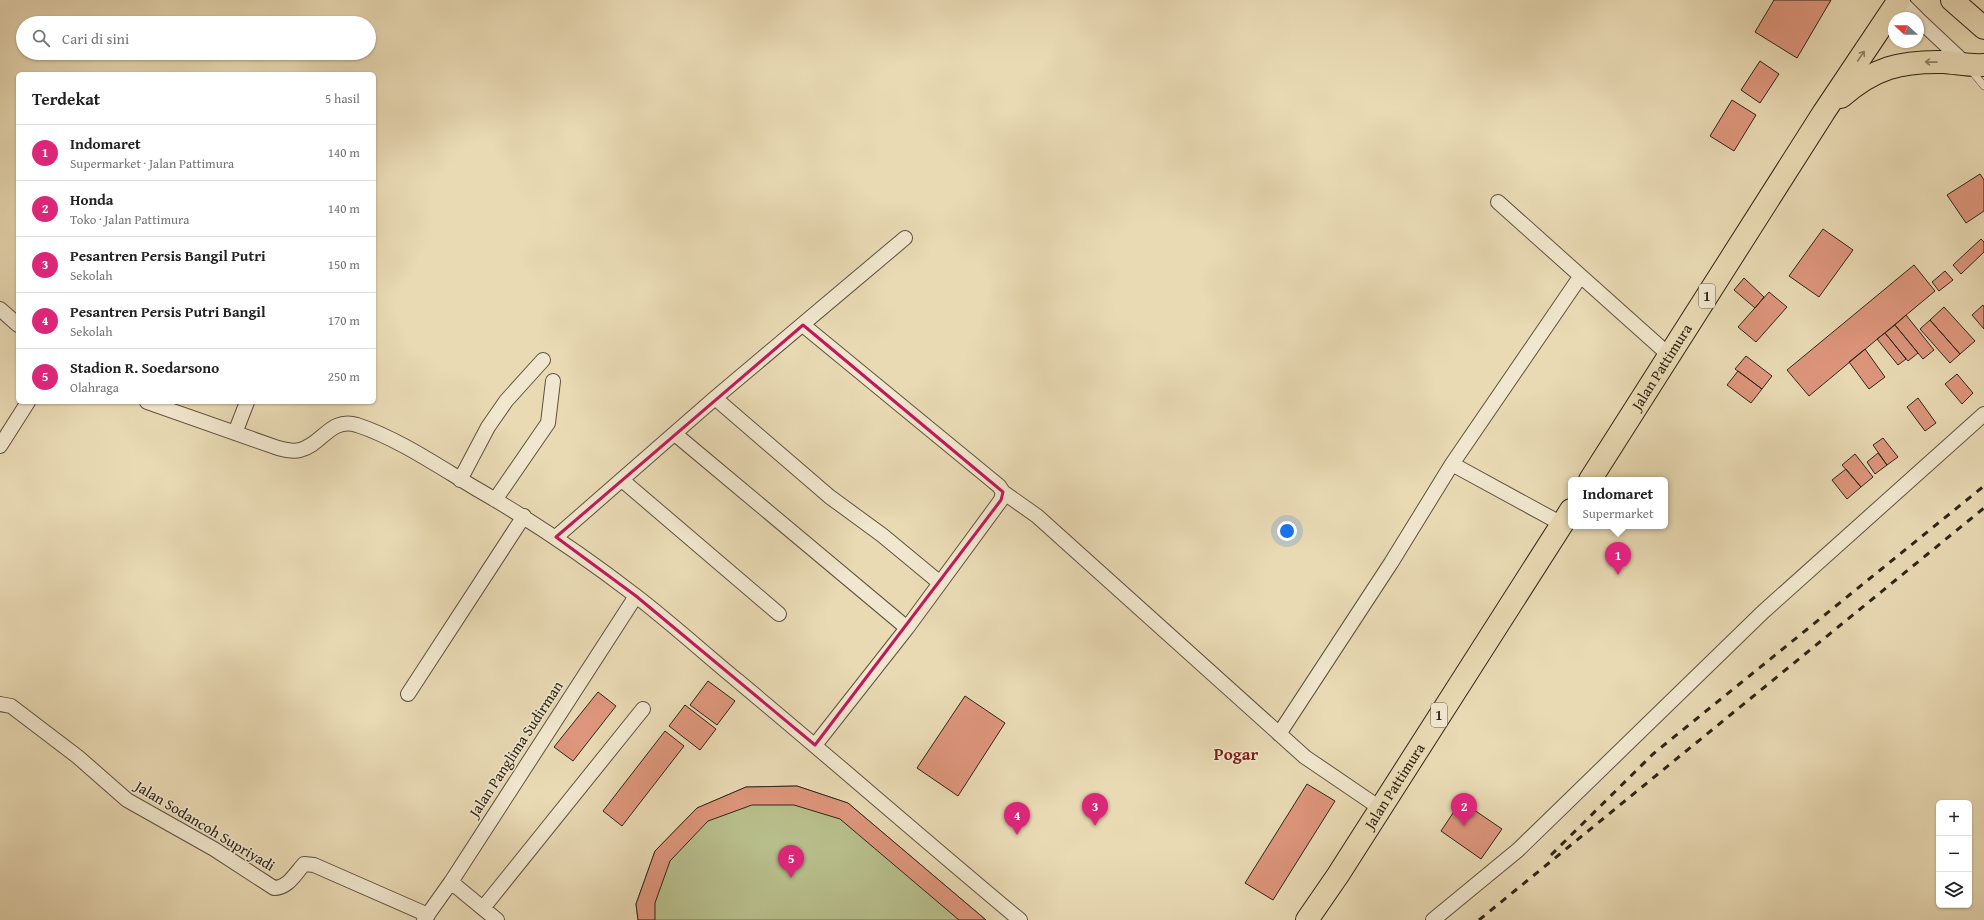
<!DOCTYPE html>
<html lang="id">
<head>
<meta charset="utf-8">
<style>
  :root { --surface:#fff; --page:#f2f2f2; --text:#222; --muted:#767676; --line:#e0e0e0; --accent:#db2777 }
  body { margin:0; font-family:"Gentium Book Plus",serif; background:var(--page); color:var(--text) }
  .controls { position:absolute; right:12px; bottom:12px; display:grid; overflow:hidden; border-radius:6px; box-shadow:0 1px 3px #0004 }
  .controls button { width:36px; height:36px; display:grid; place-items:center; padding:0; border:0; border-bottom:1px solid var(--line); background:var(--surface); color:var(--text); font:20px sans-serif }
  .compass { position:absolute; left:1888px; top:12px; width:36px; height:36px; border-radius:50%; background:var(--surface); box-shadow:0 1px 3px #0004; rotate:291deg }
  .you { position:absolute; left:1287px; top:531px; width:14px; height:14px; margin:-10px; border:3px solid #fff; border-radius:50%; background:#1a73e8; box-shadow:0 0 0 6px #1a73e833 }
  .badge { display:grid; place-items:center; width:26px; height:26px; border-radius:50%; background:var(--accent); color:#fff; font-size:13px; font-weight:700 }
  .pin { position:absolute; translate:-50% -33px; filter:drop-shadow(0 1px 2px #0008) }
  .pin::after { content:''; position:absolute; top:21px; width:14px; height:12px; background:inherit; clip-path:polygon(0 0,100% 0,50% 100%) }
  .popup { position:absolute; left:1568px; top:477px; width:100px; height:52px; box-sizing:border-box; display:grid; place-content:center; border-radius:6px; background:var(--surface); filter:drop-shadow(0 1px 3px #0005); font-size:13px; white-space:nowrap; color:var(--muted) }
  .popup b { font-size:15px; color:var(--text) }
  .popup::after { content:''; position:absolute; left:50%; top:100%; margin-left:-8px; border:8px solid transparent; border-top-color:var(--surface) }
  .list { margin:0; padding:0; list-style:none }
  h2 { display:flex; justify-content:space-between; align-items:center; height:52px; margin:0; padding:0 16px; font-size:17px }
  h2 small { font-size:13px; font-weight:400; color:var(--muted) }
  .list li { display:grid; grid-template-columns:26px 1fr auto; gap:12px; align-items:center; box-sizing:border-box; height:56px; padding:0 16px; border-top:1px solid var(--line) }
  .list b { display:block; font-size:15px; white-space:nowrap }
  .list p { margin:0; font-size:13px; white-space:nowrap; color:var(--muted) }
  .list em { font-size:13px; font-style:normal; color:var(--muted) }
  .icon { flex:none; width:22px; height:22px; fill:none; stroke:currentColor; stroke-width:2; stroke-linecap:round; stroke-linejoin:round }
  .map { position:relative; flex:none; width:1984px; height:920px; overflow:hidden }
  .search { position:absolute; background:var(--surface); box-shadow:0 1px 3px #0004; left:16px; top:16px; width:360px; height:44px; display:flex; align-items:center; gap:10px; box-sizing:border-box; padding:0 14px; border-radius:22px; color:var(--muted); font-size:15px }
  .panel { position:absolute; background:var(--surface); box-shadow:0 1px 3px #0004; left:16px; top:72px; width:360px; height:332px; border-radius:6px }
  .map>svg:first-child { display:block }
</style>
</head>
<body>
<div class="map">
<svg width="1984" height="920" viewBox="0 0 1984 920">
  <rect width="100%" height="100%" fill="#e9dab4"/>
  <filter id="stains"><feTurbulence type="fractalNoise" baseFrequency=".005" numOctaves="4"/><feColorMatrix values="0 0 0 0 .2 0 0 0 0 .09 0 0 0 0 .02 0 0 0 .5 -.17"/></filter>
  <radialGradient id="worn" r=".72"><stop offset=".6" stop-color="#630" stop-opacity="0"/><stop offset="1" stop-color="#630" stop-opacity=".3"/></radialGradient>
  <path fill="#b8bf8c" stroke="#747252" d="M797,786L848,803L986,920H638L636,904L655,851L697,808L746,787Z"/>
  <path fill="#de967c" stroke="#2f2519" d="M1774,0H1831L1797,58L1755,32Z
    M1760,61L1779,74L1760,103L1741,90Z
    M1732,100L1756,115L1734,151L1710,136Z
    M1980,174L1984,180V211L1966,223L1947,195Z
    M1823,229L1853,250L1819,297L1789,276Z
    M1981,239L1984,242V252L1961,274L1953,265Z
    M1914,265L1935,291L1809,396L1787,370Z
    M1945,271L1953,280L1939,291L1932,282Z
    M1744,278L1764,297L1755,308L1734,290Z
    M1769,292L1787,307L1756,342L1738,327Z
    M1983,305L1984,307V329L1972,315Z
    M1944,307L1975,341L1960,354L1930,320Z
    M1906,315L1934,350L1923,359L1895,325Z
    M1930,320L1960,354L1950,363L1920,329Z
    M1895,325L1918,353L1908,361L1885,333Z
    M1885,333L1906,359L1898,365L1877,339Z
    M1865,349L1885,377L1869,389L1849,362Z
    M1746,356L1772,376L1762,389L1735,369Z
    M1738,371L1762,389L1751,403L1727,385Z
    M1957,374L1973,393L1962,404L1945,384Z
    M1918,398L1936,423L1925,431L1907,407Z
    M1883,438L1898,457L1887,465L1873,445Z
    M1878,453L1887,465L1875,474L1867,462Z
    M1855,454L1873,477L1861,487L1842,465Z
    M1846,469L1861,487L1847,499L1832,480Z
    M708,681L735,701L717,725L690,705Z
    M598,692L616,706L573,761L554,747Z
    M965,696L1005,723L958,796L917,768Z
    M685,705L716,729L700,750L669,726Z
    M665,731L684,746L622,826L603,811Z
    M1307,784L1335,801L1273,900L1245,883Z
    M797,786L848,803L986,920H959L840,819L794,805H752L708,821L670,861L655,903V920H638L636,904L655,851L697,808L746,787Z
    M1461,801L1502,829L1481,859L1441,831Z"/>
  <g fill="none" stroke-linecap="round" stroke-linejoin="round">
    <g stroke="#5e5240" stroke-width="8">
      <path id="service" d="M1970,69L1984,86"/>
    </g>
    <g stroke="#5e5240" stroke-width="16">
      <path id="minor" d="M1899,0L1917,18
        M1918,19L1967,65
        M1498,202L1669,355
        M0,309L18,325
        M803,325L999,486L1003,492L1037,516L1305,757L1380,808
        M715,398L830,497L882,535L940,583
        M147,402L278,448C285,450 293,452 300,450C323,444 330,417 357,425C397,438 438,466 475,488C531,520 584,556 636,596C671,623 704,653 738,681C833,760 925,841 1020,920
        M235,433L247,402
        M675,434L907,628
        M0,446L28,402
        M1452,464L1562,524
        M460,480L488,427L506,401L543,360
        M622,480L779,614
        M495,500L548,423L553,381
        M556,537L715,398L905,238
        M408,694L524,516
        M0,704L11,706L78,757L127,800L214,849L274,888C288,888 295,874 304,864L314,865L428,915
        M1279,734L1391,563L1452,464L1580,277
        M815,745L907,628L1001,500L1003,492
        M451,882L497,920
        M483,908L643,709
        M424,920L451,882L636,596
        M1433,920L1518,850L1763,612L1984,414"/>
    </g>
    <g stroke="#2f2519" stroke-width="24">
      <g id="trunk">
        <path d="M1952,0L1984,28"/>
        <path d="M1841,97C1874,68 1900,61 1944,62C1957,63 1970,66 1984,65"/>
        <path id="s1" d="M1590,480L1824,112L1899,0"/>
        <path id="s2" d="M1307,920L1338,875L1571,510"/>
      </g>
    </g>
    <use href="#service" stroke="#f1e7ce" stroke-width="7"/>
    <use href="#minor" stroke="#f1e7ce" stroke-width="14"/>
    <use href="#trunk" stroke="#e9dab4" stroke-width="22"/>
    <path stroke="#2f2519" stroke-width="3" stroke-dasharray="7 7" stroke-linecap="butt" d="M1551,855L1653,754L1984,486
      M1479,920L1984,508"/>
  </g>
  <defs><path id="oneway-shaft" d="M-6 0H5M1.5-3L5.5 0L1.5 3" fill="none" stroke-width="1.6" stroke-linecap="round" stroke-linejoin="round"/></defs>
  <g stroke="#8c8066">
    <use href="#oneway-shaft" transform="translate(1861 56) rotate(-56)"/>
    <use href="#oneway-shaft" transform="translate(1931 62) rotate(-179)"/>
  </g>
  <path fill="none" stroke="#c2185b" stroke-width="3" stroke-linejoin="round" d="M803,325L1003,492L1001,500L815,745L636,596L556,537Z"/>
  <g text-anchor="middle" stroke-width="3" stroke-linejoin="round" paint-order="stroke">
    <g fill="#f1e7ce" stroke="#695f4f" stroke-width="1">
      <rect x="1699" y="284" width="16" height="24" rx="3"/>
      <rect x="1431" y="703" width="16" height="24" rx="3"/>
    </g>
    <g font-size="14" font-weight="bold" fill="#2f2519">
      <text x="1707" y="301">1</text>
      <text x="1439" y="720">1</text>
    </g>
    <g font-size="15" fill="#2f2519" stroke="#f1e7ce">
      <text dy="5" stroke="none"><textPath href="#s1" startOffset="134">Jalan Pattimura</textPath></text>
      <text transform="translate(516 749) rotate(-57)" y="5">Jalan Panglima Sudirman</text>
      <text dy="5" stroke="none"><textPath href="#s2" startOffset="160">Jalan Pattimura</textPath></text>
      <text transform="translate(205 826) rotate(31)" y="5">Jalan Sodancoh Supriyadi</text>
    </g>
    <g font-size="17" font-weight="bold" fill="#7a1f14" stroke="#f1e7ce">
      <text x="1236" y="760">Pogar</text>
    </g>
  </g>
  <rect width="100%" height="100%" filter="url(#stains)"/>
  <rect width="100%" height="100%" fill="url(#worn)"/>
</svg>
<div class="controls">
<button>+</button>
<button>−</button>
<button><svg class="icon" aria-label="layers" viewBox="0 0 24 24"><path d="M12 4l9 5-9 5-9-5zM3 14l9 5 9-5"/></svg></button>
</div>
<svg class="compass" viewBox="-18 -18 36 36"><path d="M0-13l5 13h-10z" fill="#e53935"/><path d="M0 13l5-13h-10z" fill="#767676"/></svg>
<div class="you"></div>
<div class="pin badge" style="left:1618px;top:575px">1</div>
<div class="popup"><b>Indomaret</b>Supermarket</div>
<div class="pin badge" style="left:1464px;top:826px">2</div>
<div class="pin badge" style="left:1095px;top:826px">3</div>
<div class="pin badge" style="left:1017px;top:835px">4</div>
<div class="pin badge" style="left:791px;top:878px">5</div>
<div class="search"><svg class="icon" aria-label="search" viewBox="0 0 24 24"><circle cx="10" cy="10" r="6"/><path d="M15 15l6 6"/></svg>Cari di sini</div>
<section class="panel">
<h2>Terdekat<small>5 hasil</small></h2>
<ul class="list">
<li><span class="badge">1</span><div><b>Indomaret</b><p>Supermarket · Jalan Pattimura</p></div><em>140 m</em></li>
<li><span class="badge">2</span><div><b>Honda</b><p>Toko · Jalan Pattimura</p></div><em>140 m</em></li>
<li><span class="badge">3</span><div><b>Pesantren Persis Bangil Putri</b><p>Sekolah</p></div><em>150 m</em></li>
<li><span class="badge">4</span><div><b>Pesantren Persis Putri Bangil</b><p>Sekolah</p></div><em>170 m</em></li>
<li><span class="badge">5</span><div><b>Stadion R. Soedarsono</b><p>Olahraga</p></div><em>250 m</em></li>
</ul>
</section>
</div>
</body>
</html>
